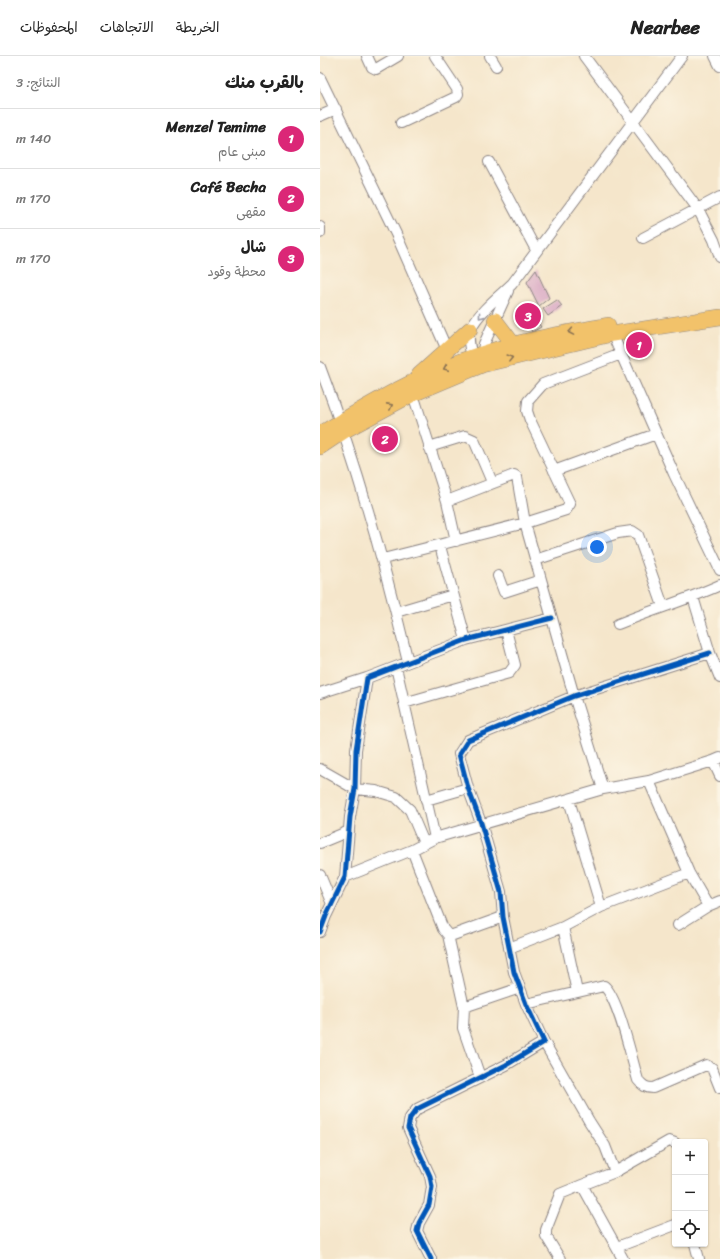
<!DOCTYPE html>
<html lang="ar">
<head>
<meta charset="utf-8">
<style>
  :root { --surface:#fff; --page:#f6f6f6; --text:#222; --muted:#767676; --line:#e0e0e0; --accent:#db2777 }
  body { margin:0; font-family:Sriracha,"Playpen Sans Arabic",sans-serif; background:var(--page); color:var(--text); direction:rtl }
  .controls { position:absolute; right:12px; bottom:12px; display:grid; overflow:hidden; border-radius:4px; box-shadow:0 1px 3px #0004 }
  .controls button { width:36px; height:36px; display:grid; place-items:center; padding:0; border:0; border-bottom:1px solid var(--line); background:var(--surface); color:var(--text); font:20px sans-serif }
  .you { position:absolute; left:277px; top:491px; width:14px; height:14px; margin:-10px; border:3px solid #fff; border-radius:50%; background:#1a73e8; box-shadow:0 0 0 6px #1a73e833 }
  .badge { display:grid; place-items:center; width:26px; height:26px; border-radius:50%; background:var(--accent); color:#fff; font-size:13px; font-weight:700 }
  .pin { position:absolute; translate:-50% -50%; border:2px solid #fff; box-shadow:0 1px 4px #0006 }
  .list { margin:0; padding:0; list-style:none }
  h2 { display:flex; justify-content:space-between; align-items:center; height:52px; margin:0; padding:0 16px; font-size:17px }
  h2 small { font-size:13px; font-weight:400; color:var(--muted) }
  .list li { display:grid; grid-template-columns:26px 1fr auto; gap:12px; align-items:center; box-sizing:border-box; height:60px; padding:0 16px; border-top:1px solid var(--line) }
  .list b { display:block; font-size:15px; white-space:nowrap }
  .list p { margin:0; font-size:13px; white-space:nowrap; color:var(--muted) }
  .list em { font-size:13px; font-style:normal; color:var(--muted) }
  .icon { flex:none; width:22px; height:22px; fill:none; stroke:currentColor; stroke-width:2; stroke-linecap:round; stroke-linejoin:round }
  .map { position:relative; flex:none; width:400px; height:1203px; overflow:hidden; direction:ltr }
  header { display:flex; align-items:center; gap:24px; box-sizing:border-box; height:56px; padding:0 20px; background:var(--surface); border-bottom:1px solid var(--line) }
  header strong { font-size:19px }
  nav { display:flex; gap:22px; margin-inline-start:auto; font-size:14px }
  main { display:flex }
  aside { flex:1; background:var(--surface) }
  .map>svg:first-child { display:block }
</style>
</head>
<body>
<header>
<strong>Nearbee</strong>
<nav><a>الخريطة</a><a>الاتجاهات</a><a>المحفوظات</a></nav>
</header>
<main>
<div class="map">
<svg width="400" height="1203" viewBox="0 0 400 1203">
  <rect width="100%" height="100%" fill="#fcf5e5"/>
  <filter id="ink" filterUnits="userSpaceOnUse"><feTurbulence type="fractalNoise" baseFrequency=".025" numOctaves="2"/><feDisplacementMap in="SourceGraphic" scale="8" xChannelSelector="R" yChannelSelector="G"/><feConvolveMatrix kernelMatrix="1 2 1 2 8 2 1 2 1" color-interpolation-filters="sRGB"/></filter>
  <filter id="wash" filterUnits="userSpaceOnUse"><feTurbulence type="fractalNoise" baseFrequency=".012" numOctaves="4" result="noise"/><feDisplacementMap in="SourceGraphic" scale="16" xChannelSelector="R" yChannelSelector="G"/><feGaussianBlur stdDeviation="0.9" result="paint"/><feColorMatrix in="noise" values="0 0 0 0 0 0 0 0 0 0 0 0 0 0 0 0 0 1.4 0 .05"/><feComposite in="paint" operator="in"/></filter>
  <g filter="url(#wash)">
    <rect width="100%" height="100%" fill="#f5e6cb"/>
    <g id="blocks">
      <path fill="#daabc5" d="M216,214L229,242L219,250L207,226Z
        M237,244L242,250L228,260L223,253Z
        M210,255L221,271L212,276L202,260Z
        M323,278L326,284L331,283L333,288L330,291V295L311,301L305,283Z"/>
    </g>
  </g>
  <g filter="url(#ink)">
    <use href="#blocks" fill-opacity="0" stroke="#8c8483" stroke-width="1"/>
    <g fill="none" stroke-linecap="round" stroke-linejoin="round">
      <g stroke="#8c8483" stroke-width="12">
        <path id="minor" d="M47,0L52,11L56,13L78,0
          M170,0L176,10
          M264,0L378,153L394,184L400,201
          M395,0L400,10
          M0,22L76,178L127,294
          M0,60L16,53
          M81,67L136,41L138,38L137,33L115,0
          M169,106L216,194
          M0,171V177
          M323,182L400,141
          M290,273L354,418L400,514
          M162,302L164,288L188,235
          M154,307C151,297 146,282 151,272C159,256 178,241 192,228L362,0
          M0,311C37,408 64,505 88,606
          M93,338L127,445L136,485
          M109,391L145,380L154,384L172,426
          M234,415L336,378
          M127,445L194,419L197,421L205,467L246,454L250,448L210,364L207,355L208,345L223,328L301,298
          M120,490L146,584
          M63,503L205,467L254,640L283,733
          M215,504L298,477L312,475L318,479L343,550
          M178,520L184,536L221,524
          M373,541L390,597L400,622
          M76,556L133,539
          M298,568C332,554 367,544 400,529
          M76,611L115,782
          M0,637L47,622
          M84,647L189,617L195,609L186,574
          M400,702L393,705L400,720
          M0,713L35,733L56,735L76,741L90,754L104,787
          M329,725L369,817L388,850
          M106,744L148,732
          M249,744L281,851
          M0,787L29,775
          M92,794L123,873L128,879H133L183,861
          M0,819L12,848
          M25,821L92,794L115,782L283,733L329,725L393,705
          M358,869L388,850L400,845
          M243,871L257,936
          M0,876L6,860L25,821L30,761L35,733L36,694L47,622L146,584L232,562
          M128,879L144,951L143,972L160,1021
          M189,892L243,871L281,851L369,817
          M206,948L284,930C298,941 312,1004 318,1024C323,1030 326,1032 333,1032L386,1009L392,1012L400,1032
          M144,951L200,932
          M224,986L269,1065L285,1090L295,1116L262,1129L303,1203
          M295,1116L349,1085L355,1087
          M375,1188L379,1203
          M297,1191L355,1169
          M111,1203L97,1175L99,1167L109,1149L112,1131L110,1120L88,1072L90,1062L97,1053L186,1009L224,986L206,948L194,916L183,861L181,836L161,767L148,732L139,698L148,684L254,640L390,597
          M240,1203L226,1180V1174L240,1138L262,1129"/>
      </g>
      <g stroke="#8c8483" stroke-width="16">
        <path id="highway" d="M175,264L194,289
          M99,319L150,273
          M0,378C51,347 104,316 161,298C202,284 245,277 288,269
          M0,391L24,375L93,338L162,309L292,278L400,261"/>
      </g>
      <use href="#minor" stroke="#fff" stroke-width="10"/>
      <use href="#highway" stroke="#f2c26a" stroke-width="15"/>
      <g stroke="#fcf5e5" stroke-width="8">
        <path id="cycleway" d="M0,876L6,860L25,821L30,761L35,733L36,694L47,622L146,584L232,562
          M111,1203L97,1175L99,1167L109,1149L112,1131L110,1120L88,1072L90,1062L97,1053L186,1009L224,986L206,948L194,916L183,861L181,836L161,767L148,732L139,698L148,684L254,640L390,597"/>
      </g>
      <use href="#cycleway" stroke="#0057b8" stroke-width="5"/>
    </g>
    <defs><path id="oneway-chevron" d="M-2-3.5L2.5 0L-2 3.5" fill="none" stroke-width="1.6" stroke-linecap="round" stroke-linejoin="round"/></defs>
    <use stroke="#9c9ca7" href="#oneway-chevron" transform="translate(161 260) rotate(129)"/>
    <g stroke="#8a7252">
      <use href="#oneway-chevron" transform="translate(251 276) rotate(170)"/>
      <use href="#oneway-chevron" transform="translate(190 302) rotate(-14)"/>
      <use href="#oneway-chevron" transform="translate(126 312) rotate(157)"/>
      <use href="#oneway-chevron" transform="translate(70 350) rotate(-28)"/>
    </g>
  </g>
</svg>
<div class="controls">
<button>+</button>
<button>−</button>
<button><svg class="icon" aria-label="locate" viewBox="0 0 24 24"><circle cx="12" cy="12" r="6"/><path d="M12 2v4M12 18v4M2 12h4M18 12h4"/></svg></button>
</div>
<div class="you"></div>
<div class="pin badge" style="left:319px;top:289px">1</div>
<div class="pin badge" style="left:65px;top:383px">2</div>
<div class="pin badge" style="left:208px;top:260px">3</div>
</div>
<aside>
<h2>بالقرب منك<small>النتائج: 3</small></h2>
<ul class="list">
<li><span class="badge">1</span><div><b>Menzel Temime</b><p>مبنى عام</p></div><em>140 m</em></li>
<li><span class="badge">2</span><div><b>Café Becha</b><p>مقهى</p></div><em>170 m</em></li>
<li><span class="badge">3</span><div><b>شال</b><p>محطة وقود</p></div><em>170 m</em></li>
</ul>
</aside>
</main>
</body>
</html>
